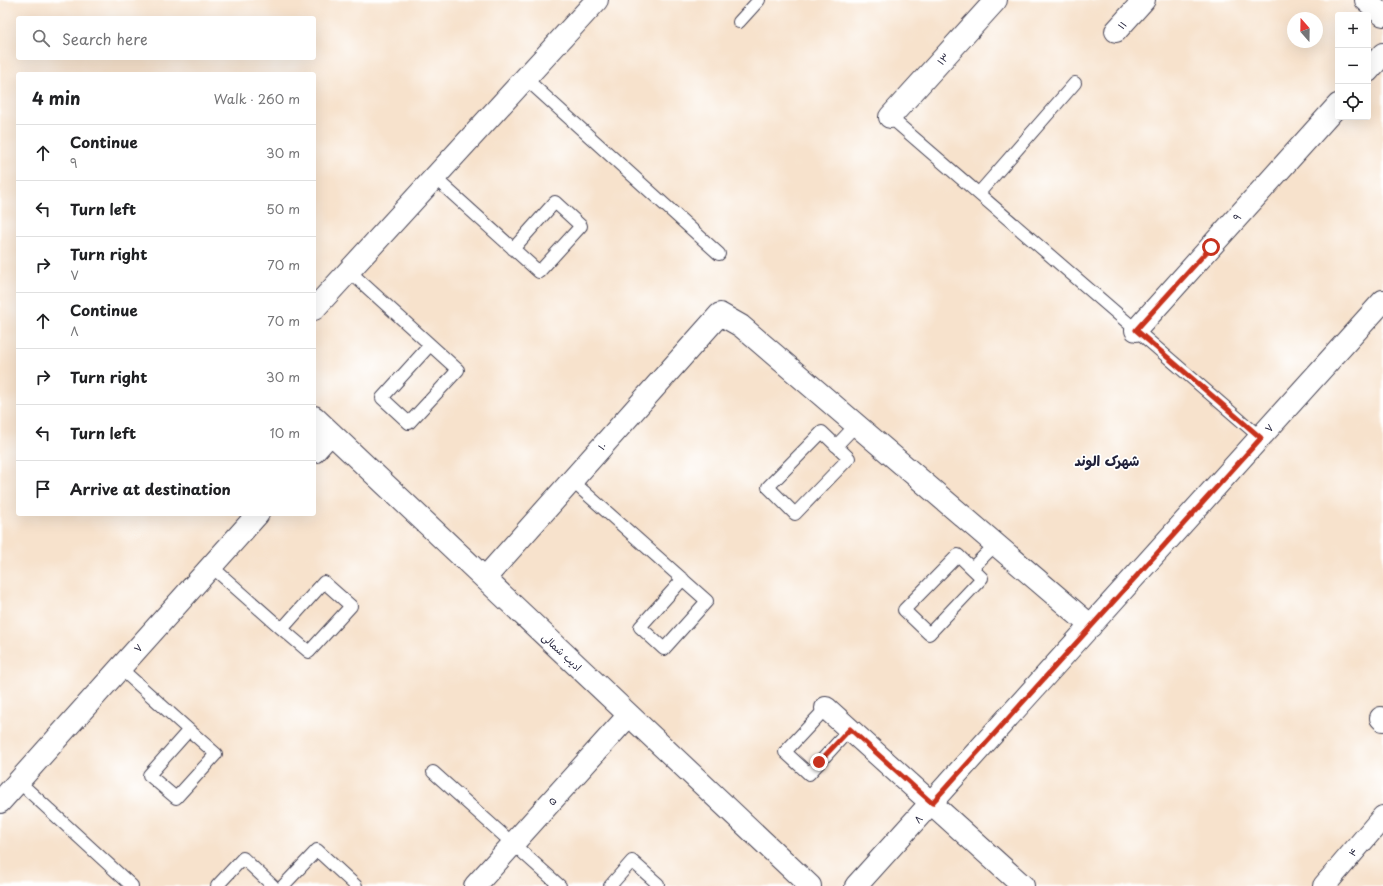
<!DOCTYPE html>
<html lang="en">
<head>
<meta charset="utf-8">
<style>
  :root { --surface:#fff; --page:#f6f6f6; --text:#202124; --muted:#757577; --line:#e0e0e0 }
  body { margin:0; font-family:"Playpen Sans","Playpen Sans Arabic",sans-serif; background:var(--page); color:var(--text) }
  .controls { position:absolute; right:12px; top:12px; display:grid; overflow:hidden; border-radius:4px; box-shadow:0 4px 16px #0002 }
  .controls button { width:36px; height:36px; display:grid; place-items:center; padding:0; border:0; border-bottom:1px solid var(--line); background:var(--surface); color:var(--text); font:20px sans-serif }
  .compass { position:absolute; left:1287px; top:12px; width:36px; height:36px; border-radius:50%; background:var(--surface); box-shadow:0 4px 16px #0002; rotate:340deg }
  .stop { position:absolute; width:12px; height:12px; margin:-9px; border:3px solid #c8321e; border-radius:50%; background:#fff }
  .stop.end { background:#c8321e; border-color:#fff; box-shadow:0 1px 4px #0008 }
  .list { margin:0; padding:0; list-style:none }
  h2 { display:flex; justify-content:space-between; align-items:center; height:52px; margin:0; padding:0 16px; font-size:17px }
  h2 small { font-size:13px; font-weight:400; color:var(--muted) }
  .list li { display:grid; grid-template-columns:26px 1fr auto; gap:12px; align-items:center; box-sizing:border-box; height:56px; padding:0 16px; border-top:1px solid var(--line) }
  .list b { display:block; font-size:15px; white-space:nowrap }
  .list p { margin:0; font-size:13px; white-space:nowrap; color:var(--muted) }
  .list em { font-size:13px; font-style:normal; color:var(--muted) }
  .icon { flex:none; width:22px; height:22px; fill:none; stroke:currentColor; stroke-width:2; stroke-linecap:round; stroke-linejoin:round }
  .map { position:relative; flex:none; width:1383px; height:886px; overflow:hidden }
  .search { position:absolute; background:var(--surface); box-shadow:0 4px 16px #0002; left:16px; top:16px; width:300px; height:44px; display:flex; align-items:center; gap:10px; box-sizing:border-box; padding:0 14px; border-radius:4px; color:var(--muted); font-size:15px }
  .panel { position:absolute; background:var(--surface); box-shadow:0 4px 16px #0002; left:16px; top:72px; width:300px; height:444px; border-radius:4px }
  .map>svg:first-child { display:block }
</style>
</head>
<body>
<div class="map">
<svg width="1383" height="886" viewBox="0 0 1383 886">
  <rect width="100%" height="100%" fill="#fff"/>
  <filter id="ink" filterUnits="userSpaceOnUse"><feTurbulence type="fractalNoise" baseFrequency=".025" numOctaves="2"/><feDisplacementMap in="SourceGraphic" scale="8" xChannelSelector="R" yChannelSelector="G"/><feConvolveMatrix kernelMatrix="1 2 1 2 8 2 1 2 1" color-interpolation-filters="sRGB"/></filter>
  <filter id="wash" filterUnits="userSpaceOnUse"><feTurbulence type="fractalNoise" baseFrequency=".012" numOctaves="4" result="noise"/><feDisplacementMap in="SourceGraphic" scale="16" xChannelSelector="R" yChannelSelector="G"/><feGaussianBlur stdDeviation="0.9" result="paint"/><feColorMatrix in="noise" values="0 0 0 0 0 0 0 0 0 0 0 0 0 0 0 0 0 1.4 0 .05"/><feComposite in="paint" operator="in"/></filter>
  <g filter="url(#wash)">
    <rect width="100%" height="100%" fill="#f7e2cc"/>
  </g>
  <g filter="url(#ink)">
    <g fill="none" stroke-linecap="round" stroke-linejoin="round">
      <g stroke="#423f51" stroke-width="14">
        <path id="service" d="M739,22L759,0
          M525,78L719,254
          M890,117L1261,438
          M435,178L539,272L581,226L555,202L513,249
          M979,193L1075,83
          M349,271L458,370L409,423L382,398L430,345
          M822,432L849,458L795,514L768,487Z
          M836,446L857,424
          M571,480L707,601L664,649L640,627L683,579
          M958,555L982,578L929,634L904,610Z
          M211,566L282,629L324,582L351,606L309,652L282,629
          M972,568L996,544
          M120,668L189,730L149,775L176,798L216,754L189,730
          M826,708L785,752L809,774L850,729
          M433,772L560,886
          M18,781L132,886
          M217,886L243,858L273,886
          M283,886L317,850L356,886
          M610,886L632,861L658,884L656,886"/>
      </g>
      <g stroke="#423f51" stroke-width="24">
        <path id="minor" d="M1366,0L1383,15
          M1116,31L1144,0
          M1368,71L1383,54
          M890,117L996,0
          M314,309L597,0
          M1136,330L1338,105
          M314,417L810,886
          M314,452L331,433
          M485,578L720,314L741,326L1091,626
          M826,708L1023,886
          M1381,718L1383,720
          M0,802L258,514
          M475,886L629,715
          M856,886L1383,301
          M1324,886L1383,817"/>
      </g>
      <use href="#service" stroke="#fff" stroke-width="12"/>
      <use href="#minor" stroke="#fff" stroke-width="22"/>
    </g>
  </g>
  <g fill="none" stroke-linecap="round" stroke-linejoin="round" filter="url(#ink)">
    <path stroke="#c8321e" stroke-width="5" d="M819,762L850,729L932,803L1261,438L1136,330L1211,247"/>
  </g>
  <g text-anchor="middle" stroke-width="3.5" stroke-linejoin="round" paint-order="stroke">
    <g font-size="10" fill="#22223b" stroke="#fff">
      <text transform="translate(1122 25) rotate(-48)" y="4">۱۱</text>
      <text transform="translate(943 59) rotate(-48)" y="4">۱۳</text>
      <text transform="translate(1237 217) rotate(-48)" y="4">۹</text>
      <text transform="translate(1269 428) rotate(-48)" y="4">۷</text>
      <text transform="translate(602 446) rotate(-48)" y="4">۱۰</text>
      <text transform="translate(138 648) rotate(-48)" y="4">۷</text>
      <text transform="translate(562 652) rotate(43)" y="4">ادیب شمالی</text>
      <text transform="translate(552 801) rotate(-48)" y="4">۵</text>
      <text transform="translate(918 819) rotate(-48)" y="4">۸</text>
      <text transform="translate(1353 852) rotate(-49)" y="4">۴</text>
    </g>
    <g font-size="14" font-weight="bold" fill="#22223b" stroke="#fff">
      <text x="1107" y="466">شهرک الوند</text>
    </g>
  </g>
</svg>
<div class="controls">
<button>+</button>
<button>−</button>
<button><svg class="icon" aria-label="locate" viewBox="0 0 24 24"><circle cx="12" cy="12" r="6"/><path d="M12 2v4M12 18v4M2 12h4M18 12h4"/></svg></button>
</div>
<svg class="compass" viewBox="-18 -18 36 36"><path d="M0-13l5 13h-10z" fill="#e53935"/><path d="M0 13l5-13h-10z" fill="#757577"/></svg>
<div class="stop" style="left:1211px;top:247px"></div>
<div class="stop end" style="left:819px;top:762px"></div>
<div class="search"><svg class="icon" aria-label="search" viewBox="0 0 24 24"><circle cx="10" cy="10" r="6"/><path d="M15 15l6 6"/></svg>Search here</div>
<section class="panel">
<h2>4 min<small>Walk · 260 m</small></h2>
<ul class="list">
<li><svg class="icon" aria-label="ahead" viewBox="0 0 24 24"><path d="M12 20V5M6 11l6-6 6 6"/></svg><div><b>Continue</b><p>۹</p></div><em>30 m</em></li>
<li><svg class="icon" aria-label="left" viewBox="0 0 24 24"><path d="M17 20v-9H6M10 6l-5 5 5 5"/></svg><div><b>Turn left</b></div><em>50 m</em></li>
<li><svg class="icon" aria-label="right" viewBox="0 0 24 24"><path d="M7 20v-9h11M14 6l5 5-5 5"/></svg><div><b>Turn right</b><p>۷</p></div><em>70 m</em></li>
<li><svg class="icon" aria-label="ahead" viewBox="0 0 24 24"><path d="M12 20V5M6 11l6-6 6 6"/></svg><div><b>Continue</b><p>۸</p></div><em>70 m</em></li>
<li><svg class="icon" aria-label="right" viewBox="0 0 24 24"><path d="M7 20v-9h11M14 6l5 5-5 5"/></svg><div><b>Turn right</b></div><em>30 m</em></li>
<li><svg class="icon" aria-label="left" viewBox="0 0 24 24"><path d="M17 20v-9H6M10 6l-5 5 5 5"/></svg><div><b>Turn left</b></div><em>10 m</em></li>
<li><svg class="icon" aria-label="arrive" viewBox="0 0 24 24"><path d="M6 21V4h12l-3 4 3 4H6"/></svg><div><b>Arrive at destination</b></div></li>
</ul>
</section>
</div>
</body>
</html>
